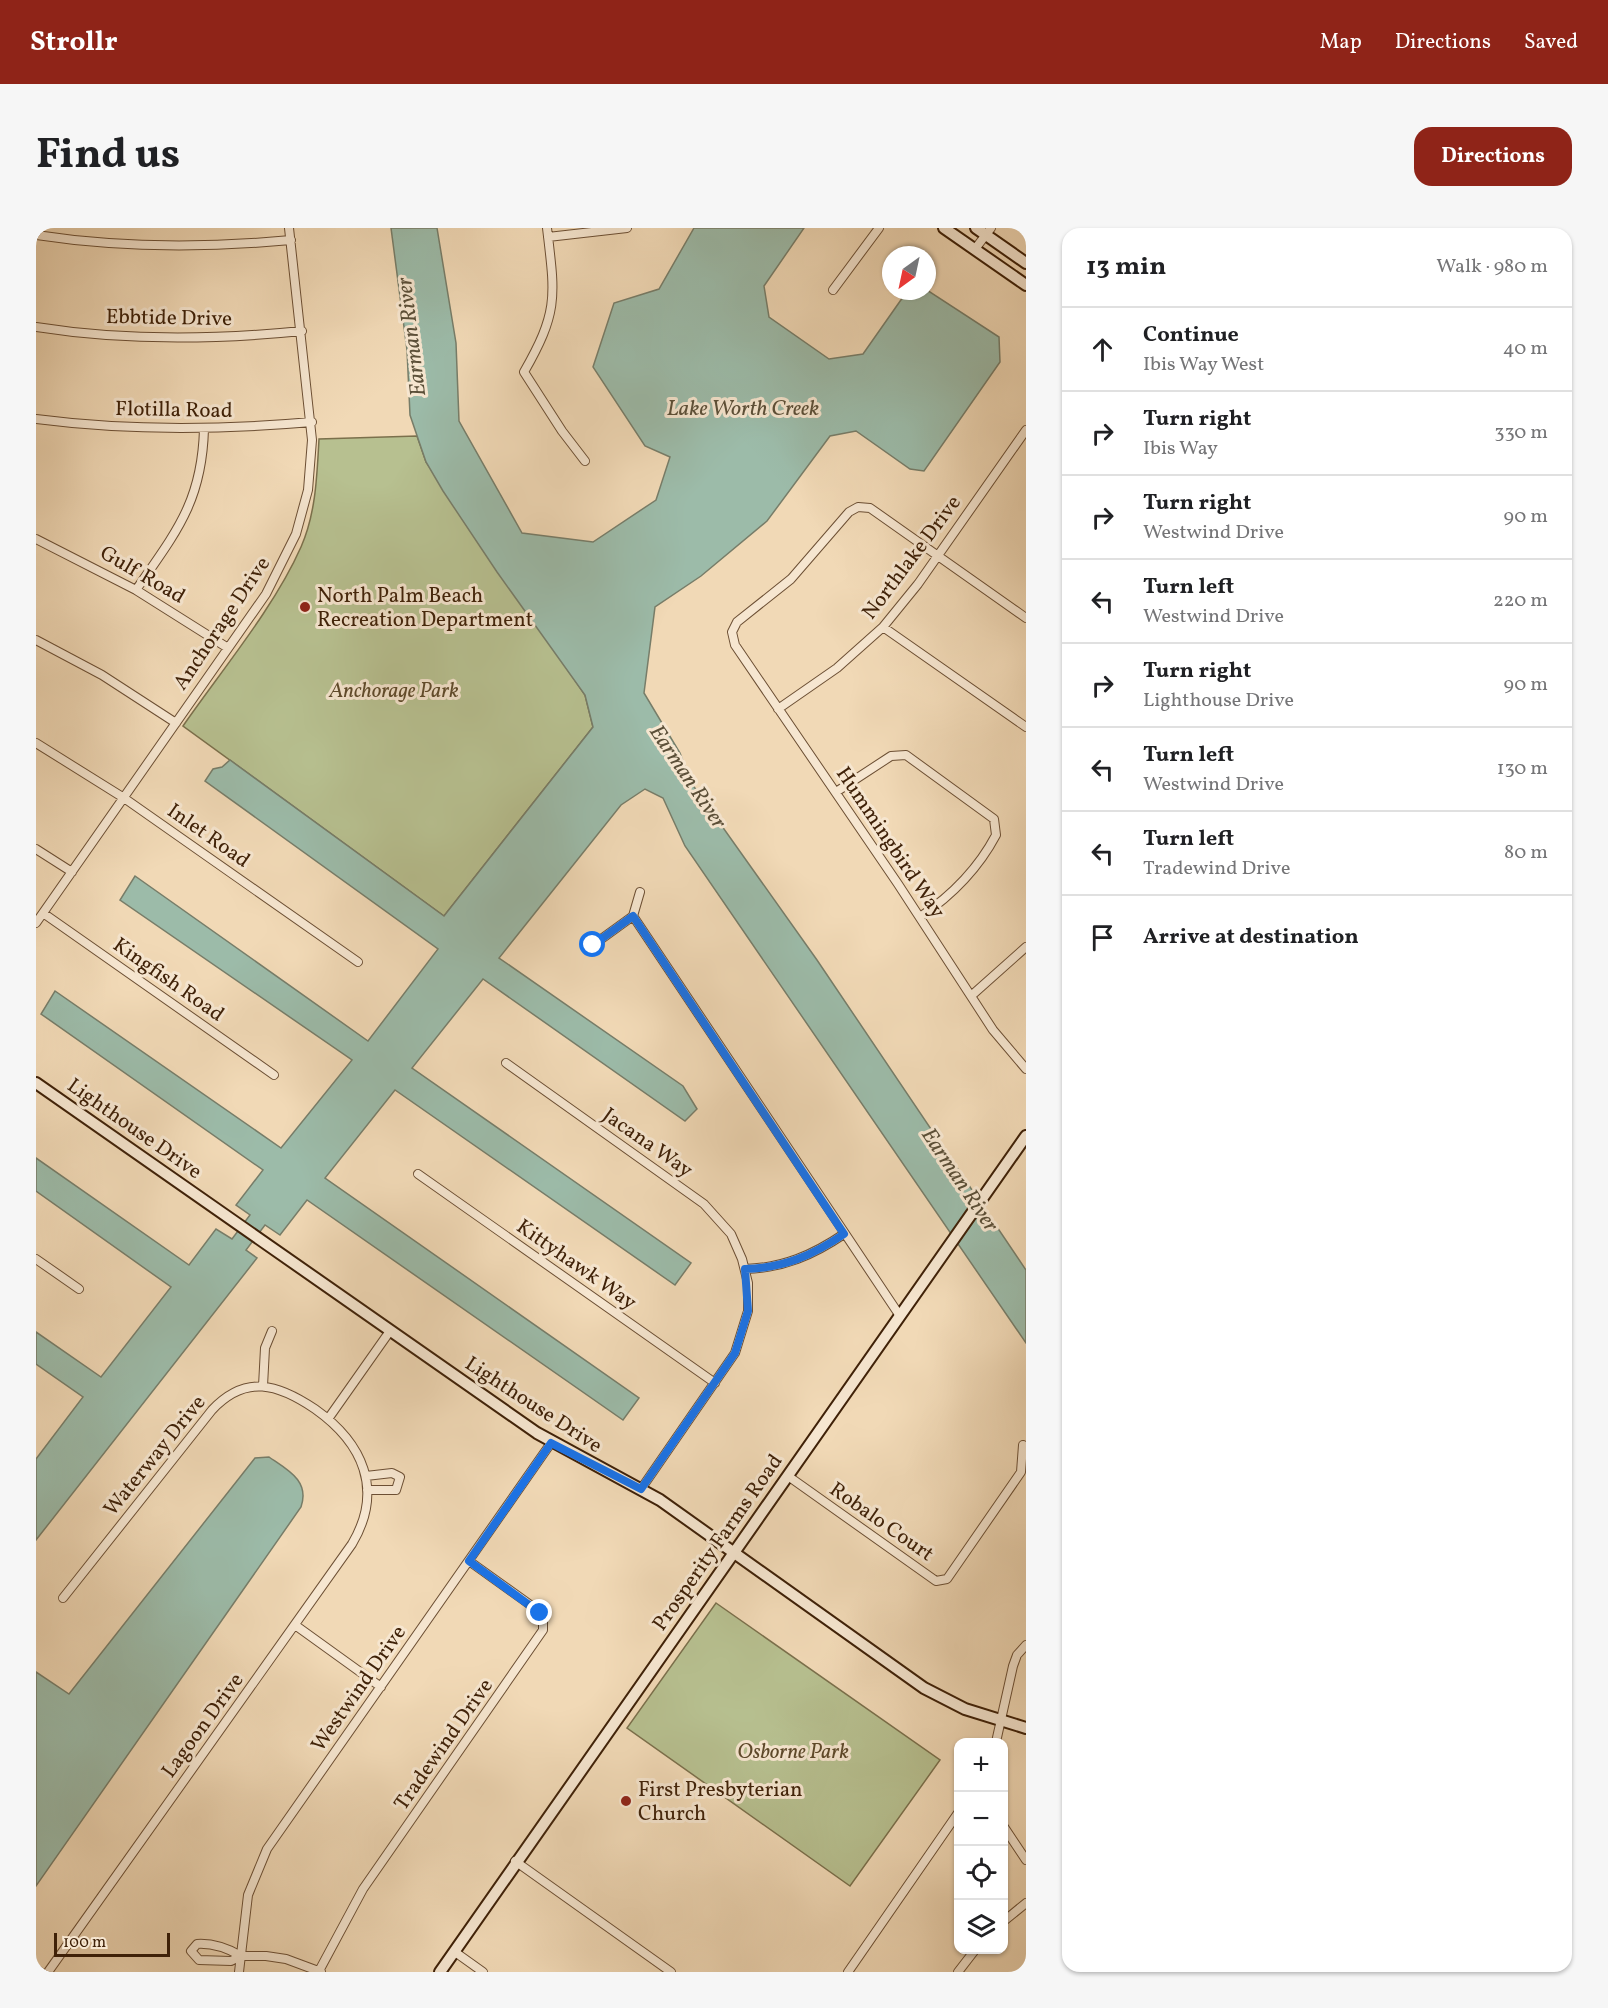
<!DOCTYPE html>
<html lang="en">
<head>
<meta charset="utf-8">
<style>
  :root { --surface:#fff; --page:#f6f6f6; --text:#202124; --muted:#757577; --line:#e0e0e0; --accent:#8f2418 }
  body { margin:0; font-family:Vollkorn,serif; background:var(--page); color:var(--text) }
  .controls { position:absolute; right:18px; bottom:18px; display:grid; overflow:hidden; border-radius:12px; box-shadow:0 2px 4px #0004 }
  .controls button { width:54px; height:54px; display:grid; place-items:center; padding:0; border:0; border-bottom:2px solid var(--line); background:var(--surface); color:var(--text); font:30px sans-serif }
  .compass { position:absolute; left:846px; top:18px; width:54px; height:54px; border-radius:50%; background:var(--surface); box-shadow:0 2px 4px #0004; rotate:213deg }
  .scale { position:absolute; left:18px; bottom:15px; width:116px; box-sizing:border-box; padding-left:6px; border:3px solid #3f2108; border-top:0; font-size:16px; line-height:21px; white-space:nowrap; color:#3f2108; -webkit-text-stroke:4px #f6e6d0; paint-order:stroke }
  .stop { position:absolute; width:18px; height:18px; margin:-14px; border:4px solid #1a73e8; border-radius:50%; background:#fff }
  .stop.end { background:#1a73e8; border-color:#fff; box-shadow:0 2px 6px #0008 }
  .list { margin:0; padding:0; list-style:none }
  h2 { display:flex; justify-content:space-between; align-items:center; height:78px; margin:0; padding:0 24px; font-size:26px }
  h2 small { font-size:20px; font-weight:400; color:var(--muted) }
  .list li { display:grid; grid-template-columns:39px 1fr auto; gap:18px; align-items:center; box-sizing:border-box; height:84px; padding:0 24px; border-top:2px solid var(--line) }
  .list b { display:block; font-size:22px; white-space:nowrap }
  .list p { margin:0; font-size:20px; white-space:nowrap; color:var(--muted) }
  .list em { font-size:20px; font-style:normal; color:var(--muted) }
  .icon { flex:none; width:33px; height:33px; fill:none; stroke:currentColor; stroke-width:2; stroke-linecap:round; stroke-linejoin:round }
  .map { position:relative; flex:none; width:990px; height:1744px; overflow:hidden; border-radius:18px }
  header { display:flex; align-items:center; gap:36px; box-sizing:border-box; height:84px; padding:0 30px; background:var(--accent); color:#fff }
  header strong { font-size:28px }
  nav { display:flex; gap:33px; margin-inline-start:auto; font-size:21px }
  .intro { display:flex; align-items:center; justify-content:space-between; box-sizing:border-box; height:144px; padding:0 36px }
  h1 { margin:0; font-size:42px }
  .button { padding:15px 27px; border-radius:18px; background:var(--accent); color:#fff; font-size:21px; font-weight:700 }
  main { display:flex; gap:36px; padding:0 36px }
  aside { flex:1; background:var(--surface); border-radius:18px; box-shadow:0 2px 4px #0004 }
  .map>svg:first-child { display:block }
</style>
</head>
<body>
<header>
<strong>Strollr</strong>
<nav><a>Map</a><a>Directions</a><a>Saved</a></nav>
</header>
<div class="intro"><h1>Find us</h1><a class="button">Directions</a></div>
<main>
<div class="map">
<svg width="990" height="1744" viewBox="0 0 990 1744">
  <rect width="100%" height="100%" fill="#f1d9b6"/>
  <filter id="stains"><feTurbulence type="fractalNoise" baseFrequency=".00333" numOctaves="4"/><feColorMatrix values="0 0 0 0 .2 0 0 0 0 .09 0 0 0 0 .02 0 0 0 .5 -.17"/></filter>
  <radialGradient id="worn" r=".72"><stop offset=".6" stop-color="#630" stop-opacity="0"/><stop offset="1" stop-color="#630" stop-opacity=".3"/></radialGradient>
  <path fill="#b7c090" stroke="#7b704c" stroke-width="1.5" d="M381,208L390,234L549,467L557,499L408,688L147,498C185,443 238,380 265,319C280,285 281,247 283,211Z
    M680,1375L904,1532L814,1658L591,1500Z"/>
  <path fill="#9cbba9" stroke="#777d69" stroke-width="1.5" d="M355,0H401L420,115L423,193L486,305L557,314L620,272L634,229L609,218L557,139L578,75L623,61L658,0H768L728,58L733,89L793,131L827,126L867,69L891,62L963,109L964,134L888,243L874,241L820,203L794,208L731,293L665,348L619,379L608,465L644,525L656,556L781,732L990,1042V1115L649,618L627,570L609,561L585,577L463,730L647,858L661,881L649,893L447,751L376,840L655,1035L639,1057L359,862L289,950L603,1170L587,1192L271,972L244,1007L229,997L210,1022L221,1030L0,1312V1231L47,1169L0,1136V1104L65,1149L135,1059L0,963V930L153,1037L180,1001L196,1011L214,987L200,977L227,942L5,786L19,763L245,920L316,832L84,672L99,648L332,813L402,721L169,553L177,541L186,539L194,532L408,688L557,499L549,467L461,344L407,263L390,234L374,187L371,122Z
    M233,1229C252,1242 274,1253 265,1279L0,1658V1444L33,1466L219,1230Z"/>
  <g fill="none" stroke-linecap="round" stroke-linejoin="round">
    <g stroke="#6c4f34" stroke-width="10">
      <path id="street" d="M511,0C519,68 523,83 488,144L526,203L549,233
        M0,7C85,20 169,20 255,12
        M512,9L591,0
        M939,21L955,0
        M797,62L843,0
        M0,99C88,113 177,112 266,103
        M0,191C92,203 183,202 276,194
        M0,311L100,362L192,420
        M100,362C140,304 166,274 168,201
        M990,390L834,280L822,279L813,284L755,351L701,394L696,404L699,417L862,656L957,802L990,841
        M847,399L990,499
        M0,412L66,447L140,495
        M742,481L801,440L847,399L882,356L990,202
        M0,515L88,570L322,734
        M800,564L855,528L870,527L958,591L960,607C942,641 915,668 884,689
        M0,621L36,644
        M604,664L597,688L864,1088
        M7,685L238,847
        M0,695L230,366L260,306L272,262L276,212L253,0
        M557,717L597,688
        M935,768L990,719
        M470,835L668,976L695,1006L706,1031L712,1055V1083L699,1125L605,1261
        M382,946L679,1155
        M0,1031L43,1061
        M709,1041C747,1040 777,1027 808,1006
        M227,1158L229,1120L236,1103
        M292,1191L354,1103
        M330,1248L356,1245L364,1249L360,1262H331
        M752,1248L900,1353L911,1351L985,1244L987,1217
        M259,1397L345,1459
        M960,1514L977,1438L981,1427L990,1417
        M968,1599L990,1632
        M479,1633L635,1744
        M968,1693L990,1675
        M419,1724L447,1744
        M205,1728C191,1720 176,1715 161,1716L155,1723L163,1732L195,1733L205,1728H230L250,1731L285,1744
        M0,1741L4,1744
        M283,1743L327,1661L507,1402V1390L500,1381L433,1333
        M12,1744L316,1316C348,1262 327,1215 279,1181C242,1156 210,1146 176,1182L27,1370
        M203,1744L212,1667L231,1621L515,1215
        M812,1744L922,1585
        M922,1744L939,1722"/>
    </g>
    <g stroke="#3f2108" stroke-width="14">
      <path id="secondary" d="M908,0L990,57
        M940,0L990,35
        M0,855L501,1205L624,1272L888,1460L929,1481L990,1500
        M404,1744L990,908"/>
    </g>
    <use href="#street" stroke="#f6e6d0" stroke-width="8"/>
    <use href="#secondary" stroke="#f6e6d0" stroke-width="10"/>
  </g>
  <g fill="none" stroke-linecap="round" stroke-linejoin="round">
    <path stroke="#1a73e8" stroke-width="8" d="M504,1385L433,1333L515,1215L605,1261L699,1125L712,1083L709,1041C748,1040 777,1027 808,1006L597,688L557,717"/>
  </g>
  <g fill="#8f2418" stroke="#f6e6d0" stroke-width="2">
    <circle cx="269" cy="379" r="6"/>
    <circle cx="590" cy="1573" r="6"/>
  </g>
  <g text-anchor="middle" stroke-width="6" stroke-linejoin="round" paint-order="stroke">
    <g font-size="21" fill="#3f2108" stroke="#f6e6d0">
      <text transform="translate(133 89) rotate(1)" y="7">Ebbtide Drive</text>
      <text transform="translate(138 181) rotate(1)" y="7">Flotilla Road</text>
      <text transform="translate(875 329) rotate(-53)" y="7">Northlake Drive</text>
      <text transform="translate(107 346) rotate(30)" y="7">Gulf Road</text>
      <text transform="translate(185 395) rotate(-56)" y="7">Anchorage Drive</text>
      <text transform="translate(173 607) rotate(35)" y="7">Inlet Road</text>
      <text transform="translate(855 614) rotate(56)" y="7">Hummingbird Way</text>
      <text transform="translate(133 751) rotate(35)" y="7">Kingfish Road</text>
      <text transform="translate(99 900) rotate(35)" y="7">Lighthouse Drive</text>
      <text transform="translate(612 914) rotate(35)" y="7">Jacana Way</text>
      <text transform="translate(541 1036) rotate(35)" y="7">Kittyhawk Way</text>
      <text transform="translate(498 1176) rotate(33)" y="7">Lighthouse Drive</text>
      <text transform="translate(118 1227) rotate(-51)" y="7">Waterway Drive</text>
      <text transform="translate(846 1293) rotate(35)" y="7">Robalo Court</text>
      <text transform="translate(681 1314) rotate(-55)" y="7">Prosperity Farms Road</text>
      <text transform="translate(322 1460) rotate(-55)" y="7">Westwind Drive</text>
      <text transform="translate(166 1497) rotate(-54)" y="7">Lagoon Drive</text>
      <text transform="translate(407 1516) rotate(-55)" y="7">Tradewind Drive</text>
    </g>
    <g font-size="21" fill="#3f2108" stroke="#f6e6d0" text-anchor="start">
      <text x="281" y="374">North Palm Beach<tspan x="281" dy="24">Recreation Department</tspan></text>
      <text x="602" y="1568">First Presbyterian<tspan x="602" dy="24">Church</tspan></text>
    </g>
    <g font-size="21" font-style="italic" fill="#5d492a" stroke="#f6e6d0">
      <text x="358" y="469">Anchorage Park</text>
      <text x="757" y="1530">Osborne Park</text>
    </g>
    <g font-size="22" font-style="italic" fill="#5b4f38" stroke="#f6e6d0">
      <text transform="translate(374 109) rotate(-97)" y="8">Earman River</text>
      <text x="707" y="187">Lake Worth Creek</text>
      <text transform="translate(653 548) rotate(56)" y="8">Earman River</text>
      <text transform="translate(925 951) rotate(56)" y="8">Earman River</text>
    </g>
  </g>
  <rect width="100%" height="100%" filter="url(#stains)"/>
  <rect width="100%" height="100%" fill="url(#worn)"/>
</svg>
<div class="controls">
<button>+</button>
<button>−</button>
<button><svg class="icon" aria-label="locate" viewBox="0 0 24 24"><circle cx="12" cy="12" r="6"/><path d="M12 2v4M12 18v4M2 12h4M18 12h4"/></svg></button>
<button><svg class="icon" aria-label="layers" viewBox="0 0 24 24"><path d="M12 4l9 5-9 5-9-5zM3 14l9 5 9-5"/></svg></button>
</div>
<svg class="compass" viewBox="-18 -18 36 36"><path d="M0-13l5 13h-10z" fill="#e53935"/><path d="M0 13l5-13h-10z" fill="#757577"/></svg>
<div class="scale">100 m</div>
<div class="stop" style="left:557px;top:717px"></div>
<div class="stop end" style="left:504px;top:1385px"></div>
</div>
<aside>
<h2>13 min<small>Walk · 980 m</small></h2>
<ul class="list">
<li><svg class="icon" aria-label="ahead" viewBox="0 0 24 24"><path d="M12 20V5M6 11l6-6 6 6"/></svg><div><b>Continue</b><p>Ibis Way West</p></div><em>40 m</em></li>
<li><svg class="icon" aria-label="right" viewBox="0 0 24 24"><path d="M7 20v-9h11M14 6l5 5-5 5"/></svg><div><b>Turn right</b><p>Ibis Way</p></div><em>330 m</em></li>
<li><svg class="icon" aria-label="right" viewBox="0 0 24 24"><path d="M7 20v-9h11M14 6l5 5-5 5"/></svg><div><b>Turn right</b><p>Westwind Drive</p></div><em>90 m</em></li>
<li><svg class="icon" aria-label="left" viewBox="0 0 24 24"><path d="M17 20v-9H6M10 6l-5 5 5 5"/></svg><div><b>Turn left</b><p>Westwind Drive</p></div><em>220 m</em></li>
<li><svg class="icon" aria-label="right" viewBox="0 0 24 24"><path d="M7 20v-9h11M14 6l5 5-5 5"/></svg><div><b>Turn right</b><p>Lighthouse Drive</p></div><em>90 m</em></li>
<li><svg class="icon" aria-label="left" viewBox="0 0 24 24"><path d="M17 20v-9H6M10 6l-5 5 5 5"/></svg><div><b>Turn left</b><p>Westwind Drive</p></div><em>130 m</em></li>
<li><svg class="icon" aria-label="left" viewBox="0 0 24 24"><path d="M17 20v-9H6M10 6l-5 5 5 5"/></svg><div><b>Turn left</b><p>Tradewind Drive</p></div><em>80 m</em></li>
<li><svg class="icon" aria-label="arrive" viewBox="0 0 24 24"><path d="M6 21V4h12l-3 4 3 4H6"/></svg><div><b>Arrive at destination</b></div></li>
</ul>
</aside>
</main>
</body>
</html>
